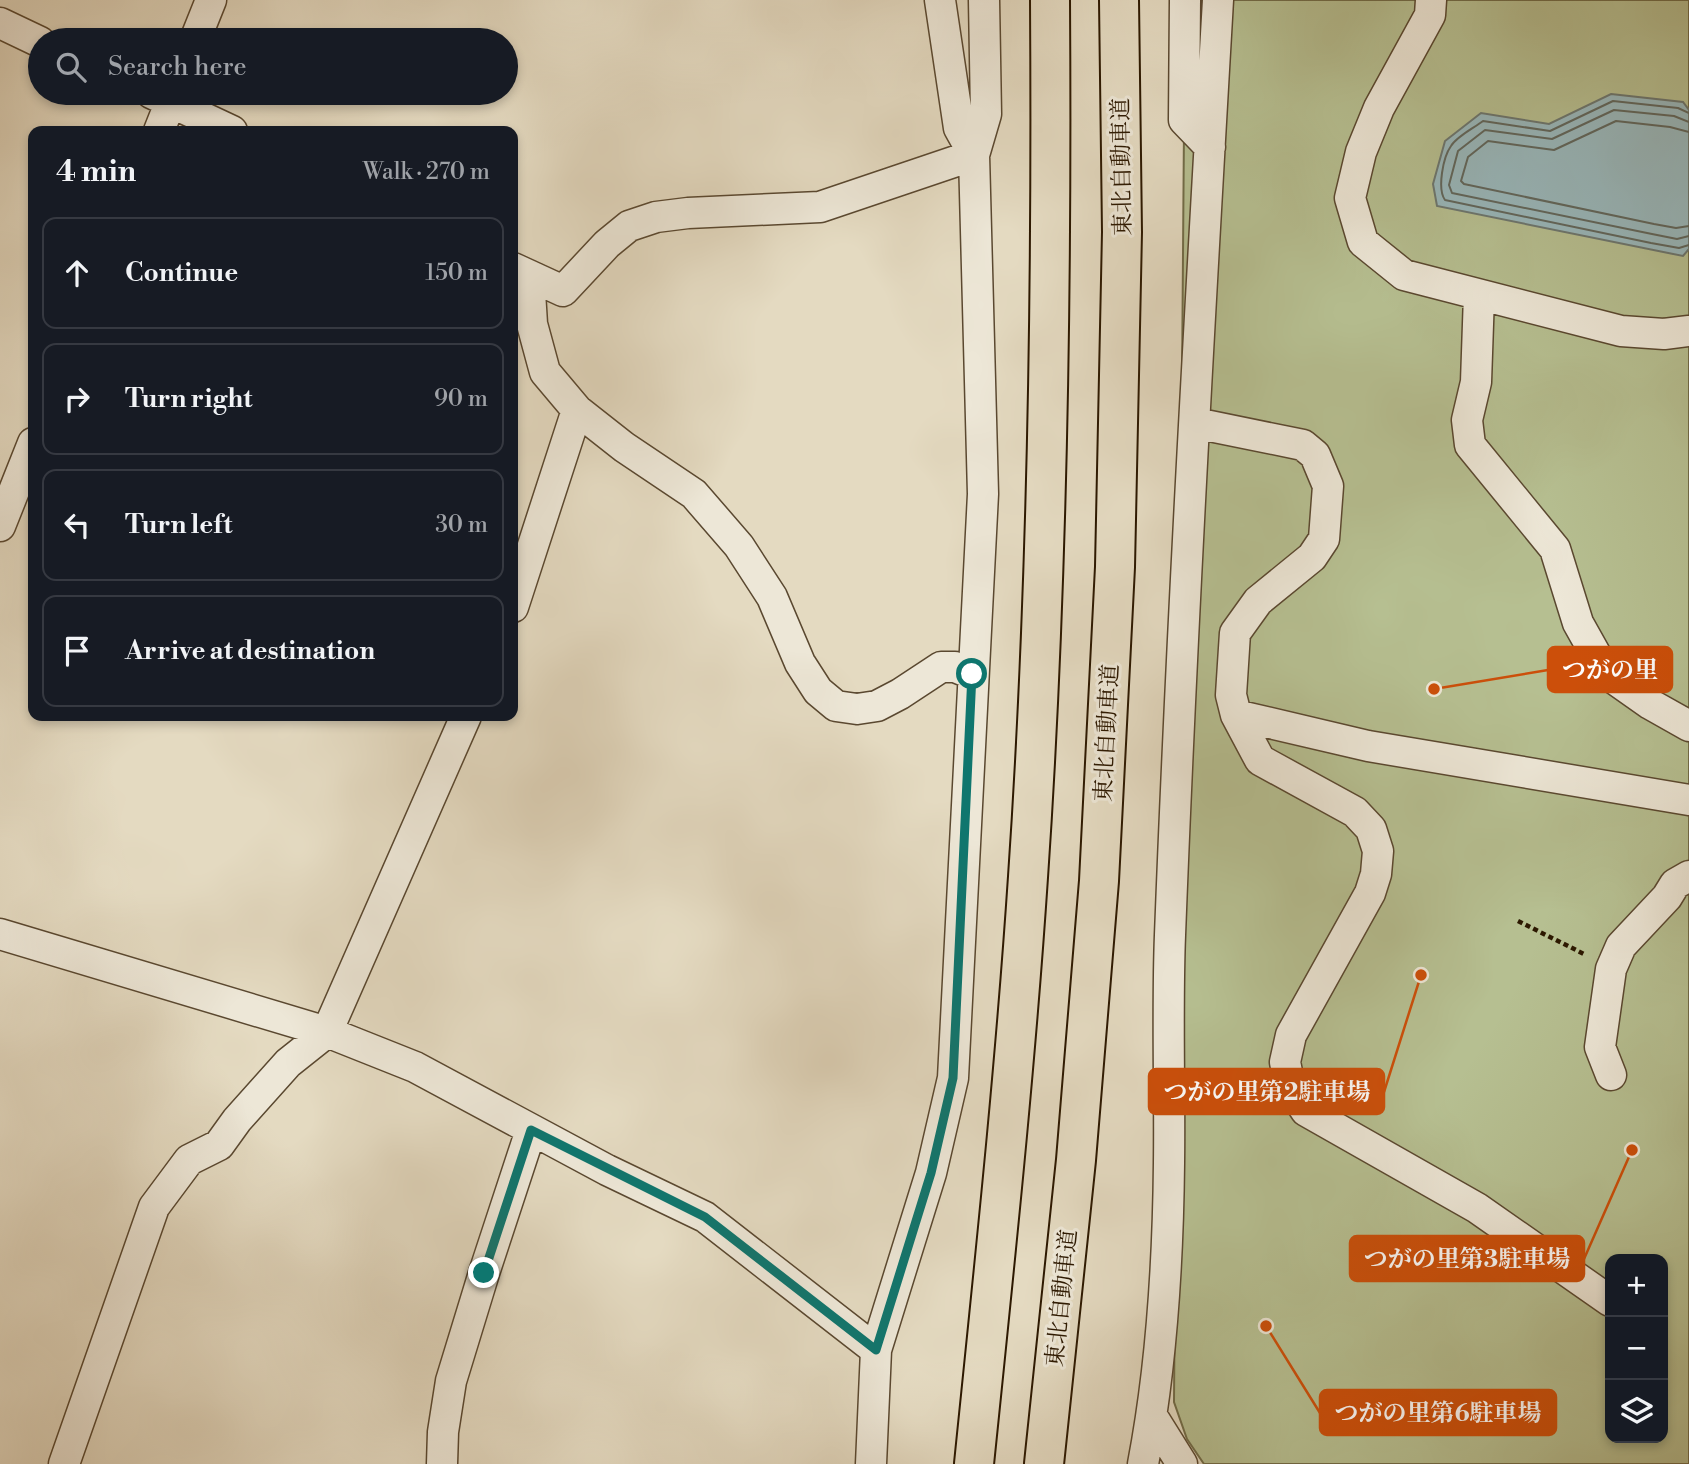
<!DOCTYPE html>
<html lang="en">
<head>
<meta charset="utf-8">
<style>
  :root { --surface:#171b24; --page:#20242c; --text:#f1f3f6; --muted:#9ea1a6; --line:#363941 }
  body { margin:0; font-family:"Libre Bodoni","Noto Serif JP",serif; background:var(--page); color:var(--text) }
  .controls { position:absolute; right:21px; bottom:21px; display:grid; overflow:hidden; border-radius:14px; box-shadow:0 4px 10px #0003 }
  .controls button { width:63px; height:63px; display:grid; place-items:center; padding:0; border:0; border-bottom:2px solid var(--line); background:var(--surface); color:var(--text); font:35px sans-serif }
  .stop { position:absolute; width:21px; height:21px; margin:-16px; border:5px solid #0f766e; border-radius:50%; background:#fff }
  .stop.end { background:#0f766e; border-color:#fff; box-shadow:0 2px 7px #0008 }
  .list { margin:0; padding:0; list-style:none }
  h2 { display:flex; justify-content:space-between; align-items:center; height:91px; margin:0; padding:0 28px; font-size:30px }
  h2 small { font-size:23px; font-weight:400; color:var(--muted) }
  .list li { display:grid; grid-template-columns:46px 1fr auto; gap:21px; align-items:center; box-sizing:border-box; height:112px; margin:0 14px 14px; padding:0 14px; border:2px solid var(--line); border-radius:14px }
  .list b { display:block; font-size:26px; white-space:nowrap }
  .list em { font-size:23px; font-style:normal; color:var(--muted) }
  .icon { flex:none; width:38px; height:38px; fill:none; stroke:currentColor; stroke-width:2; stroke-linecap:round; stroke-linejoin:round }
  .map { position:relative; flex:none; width:1689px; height:1464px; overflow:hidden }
  .search { position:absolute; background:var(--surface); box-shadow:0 4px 10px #0003; left:28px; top:28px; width:490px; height:77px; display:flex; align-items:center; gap:18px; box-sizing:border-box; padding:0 24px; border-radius:38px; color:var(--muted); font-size:26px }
  .panel { position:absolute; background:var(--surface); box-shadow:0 4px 10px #0003; left:28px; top:126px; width:490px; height:595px; border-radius:14px }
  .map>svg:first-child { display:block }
</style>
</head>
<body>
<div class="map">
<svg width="1689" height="1464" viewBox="0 0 1689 1464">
  <rect width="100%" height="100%" fill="#e4dac1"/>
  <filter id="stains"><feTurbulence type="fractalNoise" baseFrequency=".00286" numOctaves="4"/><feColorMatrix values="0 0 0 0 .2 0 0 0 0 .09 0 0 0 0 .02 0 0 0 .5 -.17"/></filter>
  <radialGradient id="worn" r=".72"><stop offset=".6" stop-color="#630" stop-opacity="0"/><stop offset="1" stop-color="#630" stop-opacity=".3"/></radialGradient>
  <path fill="#b6bf91" stroke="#716c48" stroke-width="2" fill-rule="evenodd" d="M1185,0H1689V1464H1204L1187,1439L1174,1402ZM1610,1259H1663V1438H1610Z"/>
  <path fill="#99b8bc" stroke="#6d7871" stroke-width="2" d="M1611,94L1683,102L1689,110V249L1683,256L1437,206L1433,184L1445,141L1481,113L1549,124Z"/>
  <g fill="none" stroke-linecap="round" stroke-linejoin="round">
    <path stroke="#62685e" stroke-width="2" d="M1689,113L1678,108L1613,101L1550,131L1483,121C1474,128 1457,136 1451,146C1443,157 1437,189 1445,200L1651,243L1679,248L1689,245
      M1689,122L1674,116L1614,110L1552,139L1485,130L1458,151L1449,185L1452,193L1652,234L1677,239L1689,236
      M1689,132L1670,127L1616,121L1554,150L1488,141L1468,157L1461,181L1464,184L1654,224L1676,228L1689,226"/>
    <g stroke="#5a4830" stroke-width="33">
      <path id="minor" d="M940,0L959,128L974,155
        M1185,0L1184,120L1210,147
        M1431,0L1430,15L1379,108L1361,152L1350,198L1363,242L1404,275L1621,331L1664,334L1689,331
        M0,23L40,42
        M195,40L211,0
        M151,93L232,131
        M159,131L174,93
        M513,268L563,291L607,244L629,226L656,217L688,213L820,207L974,155
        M529,276L532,324L545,372L577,410L624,447L694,494L739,546L772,597L800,663L818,691L836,706L857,709L877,706L900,694L941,667H955L972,674
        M1479,295L1476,382L1467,420L1470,445L1555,549L1578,623L1606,673L1650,704L1689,726
        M1195,423L1303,445L1315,455L1328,486L1324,539L1312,557L1258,601L1235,633L1231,695L1236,715L1260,760L1355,812L1371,829L1378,851L1376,874L1370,893L1291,1035L1285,1062L1290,1087L1306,1111L1477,1208L1610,1301
        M0,526L33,443
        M513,607L577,410
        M1236,715L1368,746L1689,800
        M0,934L327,1032L415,1067L607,1170L705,1217L876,1350
        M1611,1075L1600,1047L1611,969L1621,946L1667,897L1675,884L1689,876
        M1152,1416L1182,1464
        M64,1464L154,1207L189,1160L219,1145L237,1120L288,1063L327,1032L466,716
        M442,1464L443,1432L451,1381L484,1273L531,1130
        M871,1464L876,1350L931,1173L953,1078L983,494L974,155L986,114L984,0
        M1143,1464C1162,1365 1168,1264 1169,1163C1170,1087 1167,1011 1170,935C1182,623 1200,312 1218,0"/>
    </g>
    <g stroke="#2c1800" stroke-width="42">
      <path id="highway" d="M974,1464C994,1268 1015,1073 1028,877C1048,585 1052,292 1050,0
        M1044,1464L1076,1160L1099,881L1115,567L1122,232L1119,0"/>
    </g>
    <path stroke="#2c1800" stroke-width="4.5" stroke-dasharray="5 3.5" stroke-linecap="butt" d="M1518,921L1586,955"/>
    <use href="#minor" stroke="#ede7d7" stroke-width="30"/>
    <use href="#highway" stroke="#e4dac1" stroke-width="38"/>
  </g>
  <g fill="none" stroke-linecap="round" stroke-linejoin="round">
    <path stroke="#0f766e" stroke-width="9" d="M484,1273L531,1130L705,1217L876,1350L931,1173L953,1078L972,674"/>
  </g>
  <g text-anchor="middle" stroke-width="6" stroke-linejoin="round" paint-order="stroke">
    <g font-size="23" fill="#2c1800" stroke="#ede7d7">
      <text transform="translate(1121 167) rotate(-91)" y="8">東北自動車道</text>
      <text transform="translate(1106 733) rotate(-87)" y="8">東北自動車道</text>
      <text transform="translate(1061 1298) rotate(-84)" y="8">東北自動車道</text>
    </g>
  </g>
  <path fill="none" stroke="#cc4f0a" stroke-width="2.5" d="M1434 689L1548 670M1421 975L1384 1092M1632 1150L1584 1259M1266 1326L1320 1413"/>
  <g fill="#cc4f0a" stroke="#ede7d7" stroke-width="2.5">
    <circle cx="1434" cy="689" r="7"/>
    <circle cx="1421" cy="975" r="7"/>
    <circle cx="1632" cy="1150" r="7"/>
    <circle cx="1266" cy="1326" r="7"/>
  </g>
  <g fill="#cc4f0a" stroke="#cc4f0a" stroke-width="2.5">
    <rect x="1548" y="647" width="124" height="45" rx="7"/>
    <rect x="1149" y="1069" width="235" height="45" rx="7"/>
    <rect x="1350" y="1236" width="234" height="45" rx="7"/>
    <rect x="1320" y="1390" width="236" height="45" rx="7"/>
  </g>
  <g font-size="24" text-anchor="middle" font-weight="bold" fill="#fff">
    <text x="1610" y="678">つがの里</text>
    <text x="1267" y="1100">つがの里第2駐車場</text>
    <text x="1467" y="1267">つがの里第3駐車場</text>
    <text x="1438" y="1421">つがの里第6駐車場</text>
  </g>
  <rect width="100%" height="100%" filter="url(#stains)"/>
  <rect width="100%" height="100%" fill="url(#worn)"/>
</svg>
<div class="controls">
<button>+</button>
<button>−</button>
<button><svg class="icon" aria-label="layers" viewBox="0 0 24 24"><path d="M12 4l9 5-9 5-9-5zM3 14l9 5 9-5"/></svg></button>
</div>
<div class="stop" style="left:972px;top:674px"></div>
<div class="stop end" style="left:484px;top:1273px"></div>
<div class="search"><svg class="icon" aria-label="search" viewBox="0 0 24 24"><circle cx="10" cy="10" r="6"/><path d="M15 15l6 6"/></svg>Search here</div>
<section class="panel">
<h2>4 min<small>Walk · 270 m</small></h2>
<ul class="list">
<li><svg class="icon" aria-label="ahead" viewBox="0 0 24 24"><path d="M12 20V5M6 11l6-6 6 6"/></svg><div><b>Continue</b></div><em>150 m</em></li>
<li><svg class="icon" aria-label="right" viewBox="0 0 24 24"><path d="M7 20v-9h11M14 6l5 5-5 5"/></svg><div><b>Turn right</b></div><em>90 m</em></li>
<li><svg class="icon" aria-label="left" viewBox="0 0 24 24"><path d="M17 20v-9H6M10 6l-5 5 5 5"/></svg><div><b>Turn left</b></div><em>30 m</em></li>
<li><svg class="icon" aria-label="arrive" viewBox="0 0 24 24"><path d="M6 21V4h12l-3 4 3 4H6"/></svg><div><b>Arrive at destination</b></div></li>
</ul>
</section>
</div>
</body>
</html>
